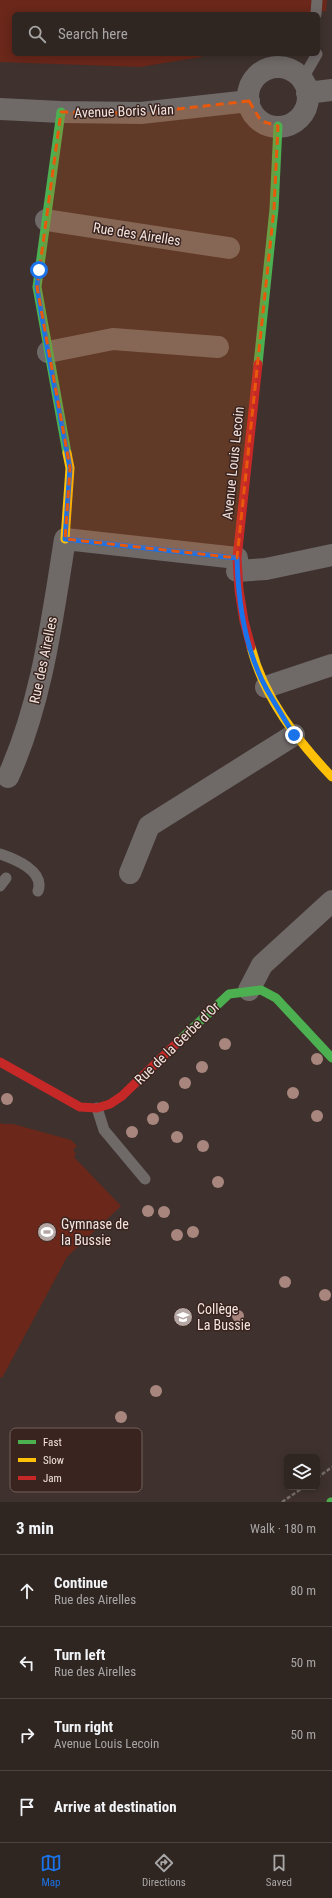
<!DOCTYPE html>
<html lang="en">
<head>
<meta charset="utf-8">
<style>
  :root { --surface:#2f2622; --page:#372e2a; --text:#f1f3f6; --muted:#a7a5a5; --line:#4a4340; --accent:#1a73e8 }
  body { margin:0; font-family:"Roboto Condensed",sans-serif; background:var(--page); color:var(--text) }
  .controls { position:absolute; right:12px; bottom:12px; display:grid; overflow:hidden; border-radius:6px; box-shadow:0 2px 10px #0003 }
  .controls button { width:36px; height:36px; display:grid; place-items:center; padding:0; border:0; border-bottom:1px solid var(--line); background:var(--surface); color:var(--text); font:20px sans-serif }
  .stop { position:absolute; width:12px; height:12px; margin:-9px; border:3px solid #1a73e8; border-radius:50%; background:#fff }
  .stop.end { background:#1a73e8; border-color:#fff; box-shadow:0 1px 4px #0008 }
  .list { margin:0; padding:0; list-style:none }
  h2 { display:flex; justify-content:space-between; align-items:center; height:52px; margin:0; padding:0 16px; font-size:17px }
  h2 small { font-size:13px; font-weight:400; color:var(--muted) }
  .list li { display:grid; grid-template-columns:26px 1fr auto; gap:12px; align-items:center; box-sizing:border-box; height:72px; padding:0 16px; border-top:1px solid var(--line) }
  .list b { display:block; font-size:15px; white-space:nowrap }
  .list p { margin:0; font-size:13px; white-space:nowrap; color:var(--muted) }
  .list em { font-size:13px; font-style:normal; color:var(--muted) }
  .icon { flex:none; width:22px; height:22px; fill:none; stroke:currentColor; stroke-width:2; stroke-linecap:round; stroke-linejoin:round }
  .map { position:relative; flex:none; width:332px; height:1502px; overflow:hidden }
  .search { position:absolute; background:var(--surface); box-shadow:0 2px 10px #0003; left:12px; right:12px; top:12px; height:44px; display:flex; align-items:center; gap:10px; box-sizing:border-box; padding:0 14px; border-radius:6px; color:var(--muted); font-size:15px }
  .sheet { height:340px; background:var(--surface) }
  nav { display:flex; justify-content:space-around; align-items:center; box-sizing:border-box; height:56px; border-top:1px solid var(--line); background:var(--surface); font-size:11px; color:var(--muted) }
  nav a { display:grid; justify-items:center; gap:2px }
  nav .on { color:var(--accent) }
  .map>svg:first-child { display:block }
</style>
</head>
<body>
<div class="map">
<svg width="332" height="1502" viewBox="0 0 332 1502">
  <rect width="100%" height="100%" fill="#3f322e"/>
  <path fill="#6a271a" d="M0,0H327L326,11L303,14H14V54H205L201,57L140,67L0,62Z
    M0,1123L3,1124H13L71,1140L77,1146L73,1150L76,1154L74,1157L121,1206L67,1257L2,1378L0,1377Z"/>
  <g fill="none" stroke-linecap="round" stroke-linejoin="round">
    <path stroke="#756e6b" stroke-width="2.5" stroke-dasharray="4 2" stroke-linecap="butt" d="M317,1478L332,1467
      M282,1502L304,1487"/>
    <path stroke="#6f6968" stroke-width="11" d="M316,14L317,0
      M302,80L317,54
      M0,854C15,859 45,871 38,891
      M0,886L6,878
      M97,1108L104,1130L145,1179"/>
    <path stroke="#6f6968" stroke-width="22" d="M248 97a30 30 0 1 1 60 0a30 30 0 1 1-60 0Z
      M307,93L332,90
      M0,109L61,112L141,113L249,101
      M46,220L229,248
      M48,352L113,339L218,347
      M237,571L266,569L332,555
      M266,687L332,665
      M8,777C42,702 52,620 65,539L237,558
      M130,873L149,826L294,735
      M249,990L262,965L332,901"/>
    <path stroke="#4caf50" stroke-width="9" d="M61,112L37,287L67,453
      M258,364L274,209L278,126
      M180,1040L229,994L261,990L276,998L332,1058
      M331,1502H332"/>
    <path stroke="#ffc107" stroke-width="9" d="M65,539L70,468L67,453
      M251,647C264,698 297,740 332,777"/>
    <path stroke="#c62828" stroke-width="9" d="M251,647L244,621L239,590L237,558L258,364
      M0,1062L80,1107L97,1108L110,1104L122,1096L180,1040"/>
  </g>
  <g fill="#a8867e">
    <circle cx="225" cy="1044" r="6"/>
    <circle cx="317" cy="1059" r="6"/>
    <circle cx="202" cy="1067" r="6"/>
    <circle cx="185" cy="1083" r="6"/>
    <circle cx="293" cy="1093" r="6"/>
    <circle cx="7" cy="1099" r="6"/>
    <circle cx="163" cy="1107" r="6"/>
    <circle cx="317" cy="1116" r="6"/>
    <circle cx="153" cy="1119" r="6"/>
    <circle cx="132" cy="1132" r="6"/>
    <circle cx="177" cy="1137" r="6"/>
    <circle cx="203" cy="1146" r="6"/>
    <circle cx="218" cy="1182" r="6"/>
    <circle cx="148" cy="1211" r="6"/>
    <circle cx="164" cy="1212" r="6"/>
    <circle cx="193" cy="1232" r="6"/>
    <circle cx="177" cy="1235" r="6"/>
    <circle cx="285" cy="1282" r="6"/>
    <circle cx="325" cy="1295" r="6"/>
    <circle cx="238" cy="1316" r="6"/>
    <circle cx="156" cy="1391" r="6"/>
    <circle cx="121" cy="1417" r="6"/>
  </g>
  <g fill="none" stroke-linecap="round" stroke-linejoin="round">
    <path stroke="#1a73e8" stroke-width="5" d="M39,270L37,287L48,352L70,468L65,539L237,558C238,602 245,649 266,688C275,704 285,720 294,735"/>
  </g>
  <path fill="#e8590c" fill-opacity="0.2" stroke="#e8590c" stroke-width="3" stroke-dasharray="8 5" stroke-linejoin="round" d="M249,101L261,121L278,126L274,209L237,558L65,539L70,468L37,287L61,112L141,113Z"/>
  <defs>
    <g id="stadium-disc" transform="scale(1)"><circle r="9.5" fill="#b4a6a2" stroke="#3a241f"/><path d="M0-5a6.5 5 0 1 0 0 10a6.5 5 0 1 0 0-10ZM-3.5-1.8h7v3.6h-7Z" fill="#fff"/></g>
    <g id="school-disc" transform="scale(1)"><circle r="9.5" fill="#b4a6a2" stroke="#3a241f"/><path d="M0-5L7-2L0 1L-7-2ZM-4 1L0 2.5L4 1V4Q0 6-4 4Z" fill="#fff"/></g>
  </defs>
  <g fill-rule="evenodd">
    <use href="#stadium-disc" x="47" y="1232"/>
    <use href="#school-disc" x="183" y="1317"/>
  </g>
  <g text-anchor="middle" stroke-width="3" stroke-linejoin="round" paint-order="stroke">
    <g font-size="14" fill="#f3e4e0" stroke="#3a241f">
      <text transform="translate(124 111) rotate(-2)" y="5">Avenue Boris Vian</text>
      <text transform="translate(137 234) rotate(9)" y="5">Rue des Airelles</text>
      <text transform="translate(233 463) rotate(-84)" y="5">Avenue Louis Lecoin</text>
      <text transform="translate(43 660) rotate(-78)" y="5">Rue des Airelles</text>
      <text transform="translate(177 1043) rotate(-44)" y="5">Rue de la Gerbe d'Or</text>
    </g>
    <g font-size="14" fill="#f3e4e0" stroke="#3a241f" text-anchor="start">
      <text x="61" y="1229">Gymnase de<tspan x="61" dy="16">la Bussie</tspan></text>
      <text x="197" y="1314">Collège<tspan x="197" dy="16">La Bussie</tspan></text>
    </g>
  </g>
  <rect x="10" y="1428" width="132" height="64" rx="6" fill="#3a241f" stroke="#725e59" stroke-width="1"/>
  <rect x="18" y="1440" width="18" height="4" fill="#4caf50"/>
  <rect x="18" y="1458" width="18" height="4" fill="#ffc107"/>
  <rect x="18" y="1476" width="18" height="4" fill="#c62828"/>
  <g font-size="11" fill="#f3e4e0">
    <text x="43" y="1446">Fast</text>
    <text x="43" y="1464">Slow</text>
    <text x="43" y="1482">Jam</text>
  </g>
</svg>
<div class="controls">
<button><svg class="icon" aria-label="layers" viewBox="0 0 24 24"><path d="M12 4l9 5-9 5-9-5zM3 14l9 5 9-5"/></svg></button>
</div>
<div class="stop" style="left:39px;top:270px"></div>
<div class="stop end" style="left:294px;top:735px"></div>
<div class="search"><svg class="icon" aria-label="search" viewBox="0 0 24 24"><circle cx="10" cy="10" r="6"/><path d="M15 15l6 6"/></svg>Search here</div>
</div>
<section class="sheet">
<h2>3 min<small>Walk · 180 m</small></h2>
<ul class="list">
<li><svg class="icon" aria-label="ahead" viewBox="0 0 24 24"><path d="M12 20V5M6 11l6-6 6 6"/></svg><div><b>Continue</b><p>Rue des Airelles</p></div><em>80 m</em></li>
<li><svg class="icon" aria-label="left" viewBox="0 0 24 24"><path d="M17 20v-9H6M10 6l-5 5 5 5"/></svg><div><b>Turn left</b><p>Rue des Airelles</p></div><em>50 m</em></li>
<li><svg class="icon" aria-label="right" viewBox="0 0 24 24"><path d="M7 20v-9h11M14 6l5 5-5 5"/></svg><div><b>Turn right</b><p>Avenue Louis Lecoin</p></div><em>50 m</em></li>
<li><svg class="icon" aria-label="arrive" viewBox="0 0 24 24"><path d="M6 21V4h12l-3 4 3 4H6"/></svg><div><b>Arrive at destination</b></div></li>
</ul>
</section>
<nav>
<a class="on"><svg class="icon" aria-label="map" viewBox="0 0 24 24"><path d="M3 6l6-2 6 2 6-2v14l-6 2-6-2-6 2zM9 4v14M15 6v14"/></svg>Map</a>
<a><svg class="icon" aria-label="directions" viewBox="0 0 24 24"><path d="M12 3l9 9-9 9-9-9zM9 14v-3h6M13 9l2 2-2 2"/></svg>Directions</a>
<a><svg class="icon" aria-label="saved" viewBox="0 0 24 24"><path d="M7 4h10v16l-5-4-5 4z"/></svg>Saved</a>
</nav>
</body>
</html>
